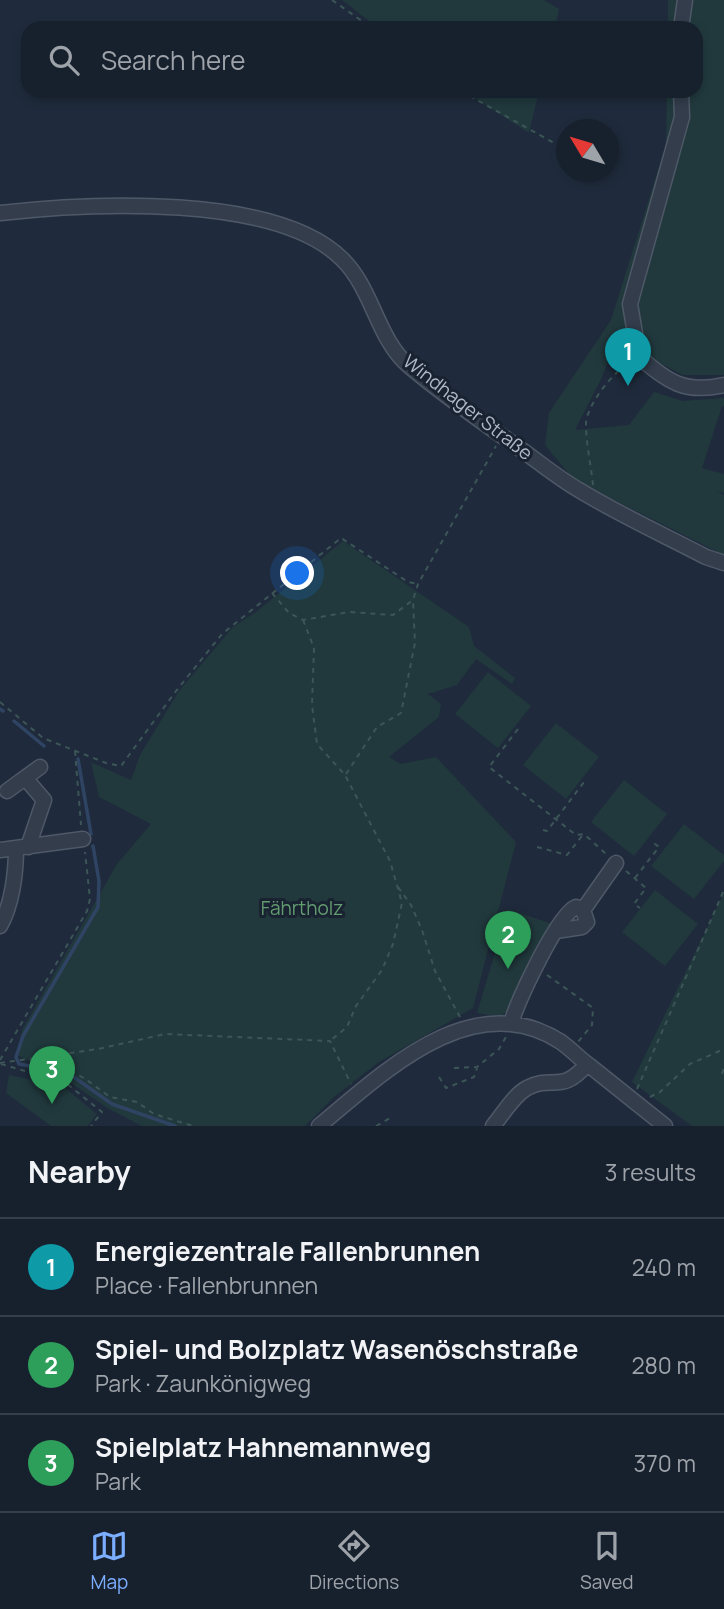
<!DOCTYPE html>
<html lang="en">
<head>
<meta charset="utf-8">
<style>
  :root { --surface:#17202d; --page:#242d39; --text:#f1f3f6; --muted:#9ea3aa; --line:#363e49; --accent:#7caeff }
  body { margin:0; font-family:Manrope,sans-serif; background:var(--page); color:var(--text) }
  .compass { position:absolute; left:556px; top:119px; width:63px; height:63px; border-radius:50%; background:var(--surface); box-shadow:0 4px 10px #0003; rotate:308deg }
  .you { position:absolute; left:298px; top:574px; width:24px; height:24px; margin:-18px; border:5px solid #fff; border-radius:50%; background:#1a73e8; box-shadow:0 0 0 10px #1a73e833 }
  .badge { display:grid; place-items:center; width:46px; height:46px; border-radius:50%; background:var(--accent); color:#fff; font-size:23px; font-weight:700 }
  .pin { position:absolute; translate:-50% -58px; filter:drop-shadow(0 2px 4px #0008) }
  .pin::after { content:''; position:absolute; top:37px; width:24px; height:21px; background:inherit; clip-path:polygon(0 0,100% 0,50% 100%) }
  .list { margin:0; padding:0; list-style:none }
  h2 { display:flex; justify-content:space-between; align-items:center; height:91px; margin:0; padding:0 28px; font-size:30px }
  h2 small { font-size:23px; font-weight:400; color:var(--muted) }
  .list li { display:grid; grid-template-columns:46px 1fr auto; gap:21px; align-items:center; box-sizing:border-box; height:98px; padding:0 28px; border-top:2px solid var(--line) }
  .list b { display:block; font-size:26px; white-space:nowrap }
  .list p { margin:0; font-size:23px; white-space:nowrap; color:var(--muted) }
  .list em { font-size:23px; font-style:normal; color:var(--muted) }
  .icon { flex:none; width:38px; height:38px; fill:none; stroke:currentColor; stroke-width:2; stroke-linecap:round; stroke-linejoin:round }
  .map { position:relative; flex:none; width:724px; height:1126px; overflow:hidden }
  .search { position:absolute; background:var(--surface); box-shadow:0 4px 10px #0003; left:21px; right:21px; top:21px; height:77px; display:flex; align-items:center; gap:18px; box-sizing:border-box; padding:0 24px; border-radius:21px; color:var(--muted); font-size:26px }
  .sheet { height:385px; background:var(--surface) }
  nav { display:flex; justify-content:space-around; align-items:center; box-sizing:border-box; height:98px; border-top:2px solid var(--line); background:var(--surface); font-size:19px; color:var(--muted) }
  nav a { display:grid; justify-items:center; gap:4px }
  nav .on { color:var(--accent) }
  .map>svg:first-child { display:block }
</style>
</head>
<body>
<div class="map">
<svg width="724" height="1126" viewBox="0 0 724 1126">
  <rect width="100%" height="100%" fill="#1f2b3c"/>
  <path fill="#21393d" d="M342,0H544L559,9L555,28H378Z
    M668,0H724V375H683L652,359L641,334L638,301L625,310L630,352L612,351L602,377L575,430L629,425L654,392L683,401L724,398V406H722L702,468L724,474V493L716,491L724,495V555L574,480L545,445L549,413L611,320L666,145L667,91H696V28H668Z
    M464,91H539L529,133Z
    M343,541L469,627L474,646L515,678L512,684L476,659L457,685L428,694L441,704L439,717L389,757L401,764L436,757L516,842L473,1008L379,1062L334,1097L305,1126H142L109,1109L68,1081L17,1055L22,1030L117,864L151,824L99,797L91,762L131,780L140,755L179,691L233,627L256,612Z
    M488,672L531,706L498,748L455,714Z
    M556,723L599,757L566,799L523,765Z
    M624,780L667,814L634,856L591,822Z
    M684,824L724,855V861L694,899L651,866Z
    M655,890L698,924L665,966L622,932Z
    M724,893V1126H692L632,1082Z
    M508,909L552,924C539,940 530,959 522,978C516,993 512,1006 501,1017L477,1013Z
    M9,1075L64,1087L97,1114L88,1126H51L6,1093Z"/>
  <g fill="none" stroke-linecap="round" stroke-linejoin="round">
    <path stroke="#2f4463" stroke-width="3.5" d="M0,709L3,711
      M14,721L44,746
      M78,759L91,834
      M93,846L99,881L98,907L23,1036L16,1057L19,1064L68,1073L112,1104L175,1126"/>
    <g stroke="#4e5867" stroke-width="17">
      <path id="minor" d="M681,28L685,0
        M681,91L682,117L630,304L639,357C669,382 684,394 724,385
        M0,213C88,203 276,193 342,259C373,289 377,339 409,366C443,395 482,422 519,448C539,462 558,478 579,490C620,515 664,535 706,557L724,563
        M26,779L44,800L28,847
        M7,791L40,767
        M0,850L83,839
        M583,910L616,863
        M0,926C12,905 16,873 16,848
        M511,1023C518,1001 557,915 576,907L583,910L587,922L582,927L556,931
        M319,1126C384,1072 473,985 561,1042C571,1049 580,1059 590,1066C615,1086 640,1106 665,1126
        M493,1126C503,1114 513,1096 527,1088C553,1074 561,1095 587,1064"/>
    </g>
    <path stroke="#3c5557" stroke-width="2" stroke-dasharray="5 5" stroke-linecap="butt" d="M332,0L372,28
      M461,91L554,143
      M593,485C591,465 586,444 586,424C586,406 613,372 629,363
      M272,593L289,613L303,620L349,612L393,615L413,600L418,584L496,446
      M303,620L314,648L312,705L317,744L345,775L390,861L402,903L393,944L382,970L356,1006L347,1027L330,1041
      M0,702L43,738L106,763L121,766L176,691L222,634L341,538L408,582L418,584
      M518,729L489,767L576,835L584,834L606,854
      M75,751L81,825
      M346,774L377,727L401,713L415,643L413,601
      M543,830L547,831L584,782
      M537,847L567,855L582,836
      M626,871L646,888L634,904L640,908
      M635,878L659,847L651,841
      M398,887L411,905L422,930L435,971L460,1017
      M547,975L593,1008L592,1025L578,1042
      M33,1058L48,1060L84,1078L110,1097L137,1102L154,1114L193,1126
      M0,1060L87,911L90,899L85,852
      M0,1063L98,1049L165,1034L330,1041L351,1084
      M1,1064L66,1083L102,1112L91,1126
      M454,1068L477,1067L499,1049L506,1037
      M722,1074L724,1067
      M439,1077L446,1088L474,1077L477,1068
      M637,1089L724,890
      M650,1097L660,1092L690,1064L724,1049
      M376,1126L392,1117"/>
    <use href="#minor" stroke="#333d4c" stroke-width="14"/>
  </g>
  <g text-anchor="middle" stroke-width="6" stroke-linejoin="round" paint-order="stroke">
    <g font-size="19" fill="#aeb8c8" stroke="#192231">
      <text transform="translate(468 407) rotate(38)" y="7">Windhager Straße</text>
    </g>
    <g font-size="19" fill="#629c70" stroke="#192231">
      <text x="302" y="915">Fährtholz</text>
    </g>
  </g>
</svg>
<svg class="compass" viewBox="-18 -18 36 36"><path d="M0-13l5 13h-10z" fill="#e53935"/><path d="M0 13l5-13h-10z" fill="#9ea3aa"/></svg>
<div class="you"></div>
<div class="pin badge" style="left:628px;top:386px;background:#0f9aa8">1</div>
<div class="pin badge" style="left:508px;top:969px;background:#2e9e5b">2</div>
<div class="pin badge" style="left:52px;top:1104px;background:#2e9e5b">3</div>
<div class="search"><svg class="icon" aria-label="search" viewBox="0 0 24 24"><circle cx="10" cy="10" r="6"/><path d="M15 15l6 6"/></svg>Search here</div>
</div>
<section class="sheet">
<h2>Nearby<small>3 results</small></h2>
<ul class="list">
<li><span class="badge" style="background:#0f9aa8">1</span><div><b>Energiezentrale Fallenbrunnen</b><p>Place · Fallenbrunnen</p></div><em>240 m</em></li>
<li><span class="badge" style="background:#2e9e5b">2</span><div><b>Spiel- und Bolzplatz Wasenöschstraße</b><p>Park · Zaunkönigweg</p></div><em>280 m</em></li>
<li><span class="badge" style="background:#2e9e5b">3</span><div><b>Spielplatz Hahnemannweg</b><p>Park</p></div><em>370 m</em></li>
</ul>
</section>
<nav>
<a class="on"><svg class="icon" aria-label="map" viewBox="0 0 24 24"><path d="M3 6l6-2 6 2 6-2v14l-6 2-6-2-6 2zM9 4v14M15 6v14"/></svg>Map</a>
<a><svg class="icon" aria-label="directions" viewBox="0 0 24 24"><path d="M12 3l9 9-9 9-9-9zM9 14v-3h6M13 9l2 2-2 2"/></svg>Directions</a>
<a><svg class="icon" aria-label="saved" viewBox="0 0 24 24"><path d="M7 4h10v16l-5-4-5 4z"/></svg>Saved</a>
</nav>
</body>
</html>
